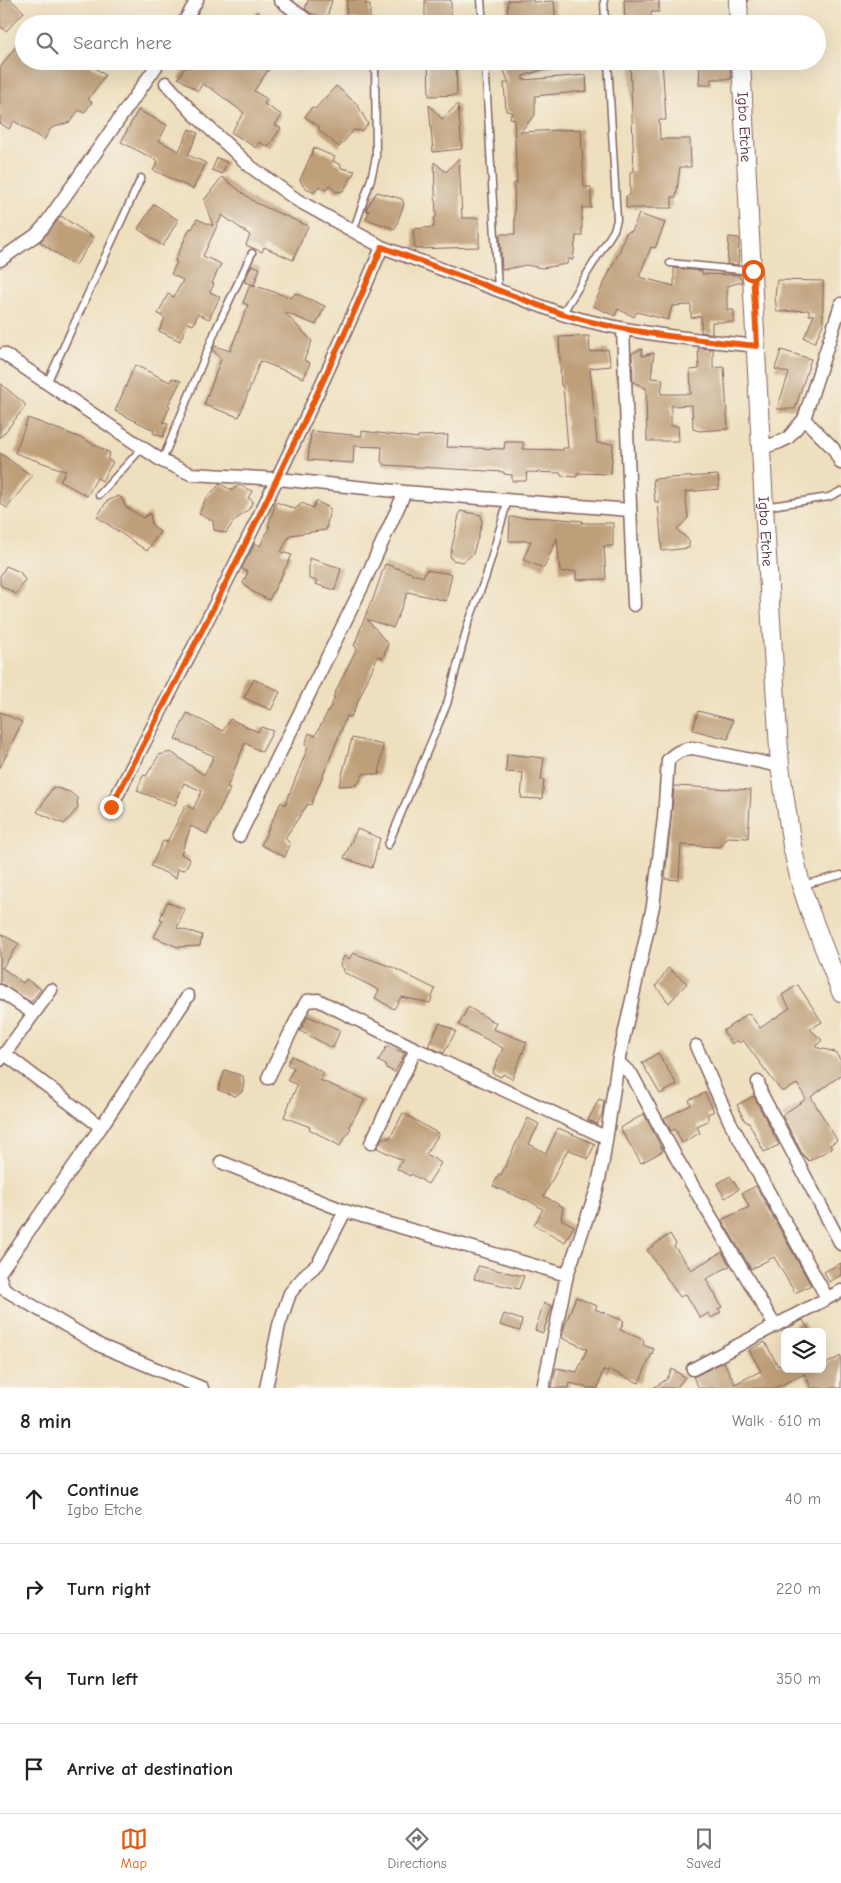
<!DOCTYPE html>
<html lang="en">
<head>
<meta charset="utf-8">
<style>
  :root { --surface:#fff; --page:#f2f2f2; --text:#222; --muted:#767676; --line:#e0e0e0; --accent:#ea580c }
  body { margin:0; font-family:"Comic Neue",sans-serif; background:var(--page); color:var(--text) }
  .controls { position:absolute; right:15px; bottom:15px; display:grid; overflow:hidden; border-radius:8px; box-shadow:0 5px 20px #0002 }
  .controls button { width:45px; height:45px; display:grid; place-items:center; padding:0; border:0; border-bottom:1px solid var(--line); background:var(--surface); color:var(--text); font:25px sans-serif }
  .stop { position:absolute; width:15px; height:15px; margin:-11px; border:4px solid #ea580c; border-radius:50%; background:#fff }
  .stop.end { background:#ea580c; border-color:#fff; box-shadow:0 1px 5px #0008 }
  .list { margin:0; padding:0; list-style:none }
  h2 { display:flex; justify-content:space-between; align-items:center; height:65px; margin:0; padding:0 20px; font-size:21px }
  h2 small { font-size:16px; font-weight:400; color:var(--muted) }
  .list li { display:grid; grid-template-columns:32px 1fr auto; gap:15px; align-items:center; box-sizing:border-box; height:90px; padding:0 20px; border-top:1px solid var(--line) }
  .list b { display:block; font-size:19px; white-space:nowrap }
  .list p { margin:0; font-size:16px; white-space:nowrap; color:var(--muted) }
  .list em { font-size:16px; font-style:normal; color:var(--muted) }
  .icon { flex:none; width:28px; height:28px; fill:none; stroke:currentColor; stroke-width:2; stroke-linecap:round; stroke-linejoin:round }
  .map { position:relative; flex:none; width:841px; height:1388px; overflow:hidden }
  .search { position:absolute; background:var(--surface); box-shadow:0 5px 20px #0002; left:15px; right:15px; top:15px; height:55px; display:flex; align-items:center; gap:12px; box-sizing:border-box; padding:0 18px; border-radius:28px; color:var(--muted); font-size:19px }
  .sheet { height:425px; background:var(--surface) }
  nav { display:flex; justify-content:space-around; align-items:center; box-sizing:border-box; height:70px; border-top:1px solid var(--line); background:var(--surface); font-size:14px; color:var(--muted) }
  nav a { display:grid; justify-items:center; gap:2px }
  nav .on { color:var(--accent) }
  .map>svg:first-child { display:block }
</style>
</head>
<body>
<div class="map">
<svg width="841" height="1388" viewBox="0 0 841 1388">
  <rect width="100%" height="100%" fill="#f7f3e8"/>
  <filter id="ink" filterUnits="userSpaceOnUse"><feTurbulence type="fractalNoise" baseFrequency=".02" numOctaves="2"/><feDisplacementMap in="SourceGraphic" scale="10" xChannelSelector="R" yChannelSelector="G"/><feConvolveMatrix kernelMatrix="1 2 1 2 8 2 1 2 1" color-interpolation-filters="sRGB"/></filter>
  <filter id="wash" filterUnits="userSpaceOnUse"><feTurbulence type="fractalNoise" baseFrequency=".0096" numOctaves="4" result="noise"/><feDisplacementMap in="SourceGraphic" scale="20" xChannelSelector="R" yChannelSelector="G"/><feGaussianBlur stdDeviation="1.12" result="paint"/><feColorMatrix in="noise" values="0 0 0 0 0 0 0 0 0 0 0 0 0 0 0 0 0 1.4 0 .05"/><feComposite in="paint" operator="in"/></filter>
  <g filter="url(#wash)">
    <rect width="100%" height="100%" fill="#eedfbe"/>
    <g id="blocks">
      <path fill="#be9f79" d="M0,0H11L24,12L6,31L0,26Z
        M308,0H332L327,18L311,13L305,9Z
        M347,0H365V4H370V19H346Z
        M425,0H451V24H425Z
        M508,0H533V2L554,1L556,24H507Z
        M624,0H659V12H651L652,24H625Z
        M257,11L274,24H248Z
        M24,35V61H85L105,75L88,100L92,102L84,113L79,110L70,122L51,128L44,140L14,121L9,129L0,123V68Z
        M189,61H237L245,69L251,61H274L254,91L267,99L264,104L282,115L275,125L281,128L268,147L259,142L256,148L231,132L244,113L212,89L202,84L198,91L178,78Z
        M428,61H456L457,95L429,96Z
        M500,61H563V63L523,76V80L586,75L587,91L535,96V115L520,132L581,129L584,187H591V208H582V236H576L573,260L568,259L567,264L542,268L526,265L502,270L500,234H515L514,183H517L514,119L510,118L512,112L506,111L504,83H509Z
        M630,61H662L666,120H659L660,139H690L691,167H680L676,197H672V208H626V196L630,195V172L634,171Z
        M719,61H730L731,79H711V85H699L700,62Z
        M336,86L357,104L368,124L362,131L354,130L339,147L318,129L320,127L305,117L312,107L315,109Z
        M458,104L462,149L433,152L429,105L442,119Z
        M138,110L167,125L159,141L179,151L189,129L198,133L188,155L206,163L193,189L153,170L158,161L121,142Z
        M314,148L335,157L333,161L341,165V168L355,171L343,191L336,192L330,185L326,190L319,186L314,193L303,186L300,180Z
        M217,158L227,162L222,174L212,170Z
        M459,158L462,218H479V247L415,249L413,229L434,227V218L436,217L434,162L446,172Z
        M222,177L256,203L308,226L293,260L264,247L262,252L246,245L250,235L222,215L203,256L221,264L212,283L214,284L210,292L220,297L209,319L198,314L193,325L188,323L180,341L159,331L165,318L158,314L168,294L174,297L183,280L171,274L177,262L175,261L190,228L192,229L197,219L213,226L204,200Z
        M377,192L402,199L404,204L395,229L366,219L369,211L366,210L367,207Z
        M154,204L178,220L163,246L138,229Z
        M639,214L665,223L655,248L651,247L639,277L674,286V268L702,271V274L739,275L742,282L727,286V310H734V322H712V333H708L701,332V316L691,318V305L672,306L668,320L637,312L634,317L618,309L615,316L593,306L620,250L626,233L632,231Z
        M61,216L94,238L75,266L40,242Z
        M729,237L739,238L738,265L727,264Z
        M252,265L260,268L254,285L244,282Z
        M777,280L823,281V324L815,342L804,338L814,315H809V310L777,312L775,297Z
        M250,284L292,298L295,293L325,306L316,325L284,312L312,341L304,360L310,363L304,378L260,361L239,417L204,405L221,359L213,350L215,346L230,351L248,305L243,303Z
        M589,336L590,352L608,349L611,366L590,368L597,443L613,444L611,474L577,473V477L561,476V473L527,472L526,481H512V475L504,474V472L384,465L381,461L382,447L354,446L353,463L308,460L311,431L362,436V431L418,438V436L448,435L447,447L504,449L505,442H523V449L563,450V448H568L563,386H561L559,337Z
        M698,348L713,349V368L724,367L728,429L700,431L693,429L692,405L671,406V426H678L679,441H647L646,388L633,382L632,353L642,349V356L654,353L651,378L663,379L661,394H691L690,370L699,369Z
        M781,350L811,359L795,409H777L789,373L775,369Z
        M135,365L170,382L172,378L181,381L168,405L170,406L163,422L168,424L163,437L153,433L154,430L115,411Z
        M0,383L25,404V407L0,438Z
        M28,418L84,439L110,453L107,459L113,462L102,481L97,478L87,496L60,481L66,471L15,453Z
        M0,453L32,476L7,508L0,503Z
        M718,475L719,489L685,492L688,518L677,530L689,540V548L662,551L658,501L655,502L653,479Z
        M220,484L232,490L239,485L252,491L248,498L253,501L249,509L234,521L226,533L214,530L213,521L199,514L206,498Z
        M119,496L123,500L125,506L143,518L150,513L152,525L160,532L147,551L97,517L107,501Z
        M316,501L330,508L326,530L290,535L281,552L292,555L269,600L251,591L243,583L248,572L242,569L255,543L260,546L270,526H268L276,502L295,509L302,503L313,508Z
        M460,511L481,515L482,523L473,554L463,562L452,560L450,556Z
        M510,517L550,518L583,521L582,523H613V546H604L606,579L576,580V571L560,572L557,538L544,568L523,560L531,541H509Z
        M309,558L341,568L335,590L315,584L317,581L309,579Z
        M385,564L423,577L426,570L452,574L446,601L408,592L393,628L367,619L388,644L383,658L378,656L351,717L347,716L311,805L308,804L285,838L290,844L285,857L261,845L281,802L285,805L308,747L305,745L309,733L315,736L335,698L333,697L357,648L354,646L371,601L372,602Z
        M6,566L20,572L25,580L16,594L0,585V576Z
        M254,679L280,692L271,710L244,698Z
        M698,711L733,720L728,739L693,730Z
        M0,712L22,722L0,768Z
        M187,713L223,731L230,719L258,732L261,727L273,731L262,752L245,743L227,788L230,789L207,834L191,826L181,854L190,859L185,870L178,869L176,878L151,866L163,841L167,842L186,805L193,809L202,791L184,783L175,805L137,791L143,775L146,776L159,755L171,752L204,775L214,756L175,739Z
        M352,738L383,745L379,775L364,773L357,785L339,786Z
        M507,754L544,758L541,780H544L542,799L521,798L523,773L506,772Z
        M674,786L751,790L748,838L727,837L720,847L681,845L679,880L665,879Z
        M53,787L70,792L77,798L78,808L64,824L37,812Z
        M357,829L380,838L372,868L344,858Z
        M167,902L185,909L177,928L202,935L200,946L178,947L154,937L163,920L160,919Z
        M0,933L19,944L2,968L23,983L26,979L41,989L31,1002L0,983Z
        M353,953L392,967L435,989L430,1003L401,997L394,1009L375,998L379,990L343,972L344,969L340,966L344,956L349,959Z
        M668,968L687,983L669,1003L656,986Z
        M798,985L822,1022L810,1029L822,1040L815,1047L835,1052L841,1061V1075L811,1097L837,1140L830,1145L832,1148L809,1161L803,1155L782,1115L806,1099L797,1084L784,1091H781L743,1040L739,1043L737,1040L732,1044L723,1031L749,1013L760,1028L790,1008L782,995Z
        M468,1007L496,1023L493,1029L527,1042L512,1079L503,1074L501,1077L492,1073L503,1048L459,1025Z
        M308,1016L340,1030L333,1048L300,1031Z
        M440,1023L456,1031L444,1053L428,1046Z
        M387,1046L405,1053L395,1072L386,1068V1065L378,1061Z
        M658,1053L677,1085L660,1094L642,1063Z
        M292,1056L324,1073L320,1080L365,1100L349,1126L351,1128L340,1146L309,1129L310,1127L284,1117L297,1085L287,1080L294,1068L287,1064Z
        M225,1070L243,1076L244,1083L242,1092L235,1096L218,1090Z
        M705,1093L714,1111L708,1114V1121L697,1126L700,1133L682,1143L675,1129L671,1131L664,1118L691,1105L689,1100Z
        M754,1096L779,1145L764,1152L749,1123L745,1121L737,1105Z
        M599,1099L604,1101L602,1114L597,1124L588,1120Z
        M403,1113L439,1134L426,1154L441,1163L428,1184L411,1174L410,1176L397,1169L402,1160L377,1148L382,1138H390Z
        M644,1114L663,1151L641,1163L620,1128Z
        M528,1118L539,1124L529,1144L546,1153L558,1128L595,1144L588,1159L568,1149L544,1196L563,1207L561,1219L574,1226L565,1242L534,1225L543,1209L526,1199L525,1200L493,1186L499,1174L501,1175Z
        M730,1176L739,1189L725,1198L717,1184Z
        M756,1186L811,1285L795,1293L774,1257L751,1269L722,1220L749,1207L742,1193Z
        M670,1234L676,1244L674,1246L691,1270L722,1252L730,1266L706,1279L722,1307L718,1309L721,1312L711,1318L709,1313L700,1318L686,1294L680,1297L647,1250Z
        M841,1263V1275L829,1282L824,1272Z
        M478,1266L524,1276L519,1289L474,1279Z
        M576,1297L597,1306L595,1309L624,1321L620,1330L644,1340L643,1345L654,1349L639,1383L609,1370L608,1373L603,1370L598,1388H589L570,1383L569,1388H552L556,1368L577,1372L587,1349L562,1338L565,1325Z
        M544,1303L552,1306L543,1333L535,1330Z
        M504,1314L522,1320L520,1331L500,1325Z
        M803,1320L810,1332H782L792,1326Z
        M765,1342L778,1366L785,1363V1369H822V1366L841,1356V1388H811L805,1374L774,1388H699L693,1377L724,1362L735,1384L761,1371L749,1350Z
        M672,1369L685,1377L678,1386L675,1388H653L667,1379Z"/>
    </g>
  </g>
  <g filter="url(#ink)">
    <use href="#blocks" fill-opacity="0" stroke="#83625e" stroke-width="1"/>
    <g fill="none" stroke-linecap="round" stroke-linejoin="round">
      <g stroke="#83625e" stroke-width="9">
        <path id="lane" d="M481,0L483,24
          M604,0L605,24
          M485,61L498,290
          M353,232L371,179L376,157L375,61
          M670,263L751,271
          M562,314L614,230L617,220L608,61
          M47,383L141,178
          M162,461L217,327L252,253
          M99,495L142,448
          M764,507L829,497L841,491
          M388,845L447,704L468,624L486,576L508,500
          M803,885L841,875"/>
      </g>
      <g stroke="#83625e" stroke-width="15">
        <path id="street" d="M280,0L312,24
          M183,24L197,0
          M166,83L193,113L251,167L297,200L382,247L562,314C625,333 691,339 757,346
          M0,260L36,235L44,226L160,61
          M623,329L634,605
          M4,354L162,461L191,474L278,479L405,492L630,510
          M804,419L833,448L841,463
          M762,448L780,442L788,438L804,419L841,304
          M111,807C207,623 301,439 382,247
          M239,836L361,589L405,492
          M0,991L33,1013
          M696,1046L730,1122L827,1298
          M5,1054L101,1127
          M0,1060L51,990
          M618,1062L632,1075L677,1159L775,1326
          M268,1078L301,1011L307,1001L318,1000L416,1049L605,1137
          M758,1082L761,1093L841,1244
          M371,1143L416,1049
          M221,1162L345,1211L567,1275
          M0,1272L101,1127L188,996
          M0,1278L4,1289L101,1346L202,1388
          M693,1369L841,1291
          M266,1388L279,1325L290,1293L307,1273L318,1264L345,1211
          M543,1388L567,1275L597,1189L603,1160L618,1062L653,906L664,818L668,760C676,752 682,749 693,748L780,766"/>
      </g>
      <g stroke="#83625e" stroke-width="20">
        <g id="secondary">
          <path d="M738,0L739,24"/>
          <path id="s1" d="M741,61L764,507L780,766L792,846L801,885L810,912L841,992"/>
        </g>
      </g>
      <use href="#lane" stroke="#fff" stroke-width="6"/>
      <use href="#street" stroke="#fff" stroke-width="12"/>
      <use href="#secondary" stroke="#fff" stroke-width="18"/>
    </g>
  </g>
  <g fill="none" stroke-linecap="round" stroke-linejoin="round" filter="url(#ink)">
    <path stroke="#ea580c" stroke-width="6" d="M111,807C207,623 301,439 382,247L562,314C625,333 691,339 757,346L753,271"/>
  </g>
  <g text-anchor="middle" stroke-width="4.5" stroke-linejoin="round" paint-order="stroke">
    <g font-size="15" fill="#4a1f2b" stroke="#f7f3e8">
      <text dy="5" stroke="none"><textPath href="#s1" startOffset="66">Igbo Etche</textPath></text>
      <text dy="5" stroke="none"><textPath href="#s1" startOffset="471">Igbo Etche</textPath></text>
    </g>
  </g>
</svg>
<div class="controls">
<button><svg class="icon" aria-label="layers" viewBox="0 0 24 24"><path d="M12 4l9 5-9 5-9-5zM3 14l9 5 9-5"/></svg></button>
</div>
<div class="stop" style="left:753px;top:271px"></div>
<div class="stop end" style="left:111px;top:807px"></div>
<div class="search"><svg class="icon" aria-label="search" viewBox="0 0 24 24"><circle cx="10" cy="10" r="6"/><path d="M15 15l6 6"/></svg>Search here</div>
</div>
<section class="sheet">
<h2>8 min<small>Walk · 610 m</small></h2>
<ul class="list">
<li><svg class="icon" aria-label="ahead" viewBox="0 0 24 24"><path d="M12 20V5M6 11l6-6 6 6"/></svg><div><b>Continue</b><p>Igbo Etche</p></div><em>40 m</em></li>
<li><svg class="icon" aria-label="right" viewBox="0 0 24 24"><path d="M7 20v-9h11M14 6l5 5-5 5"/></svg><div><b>Turn right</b></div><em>220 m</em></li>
<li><svg class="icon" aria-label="left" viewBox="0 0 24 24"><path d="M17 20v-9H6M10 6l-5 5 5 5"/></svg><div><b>Turn left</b></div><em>350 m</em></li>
<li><svg class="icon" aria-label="arrive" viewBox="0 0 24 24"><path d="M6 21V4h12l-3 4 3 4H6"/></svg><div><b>Arrive at destination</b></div></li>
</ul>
</section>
<nav>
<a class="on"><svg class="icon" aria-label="map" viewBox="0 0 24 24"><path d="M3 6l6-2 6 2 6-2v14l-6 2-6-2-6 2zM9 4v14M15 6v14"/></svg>Map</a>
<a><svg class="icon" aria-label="directions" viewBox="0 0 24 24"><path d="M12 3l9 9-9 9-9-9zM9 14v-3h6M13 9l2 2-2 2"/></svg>Directions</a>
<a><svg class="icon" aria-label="saved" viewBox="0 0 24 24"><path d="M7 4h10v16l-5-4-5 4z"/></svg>Saved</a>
</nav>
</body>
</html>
